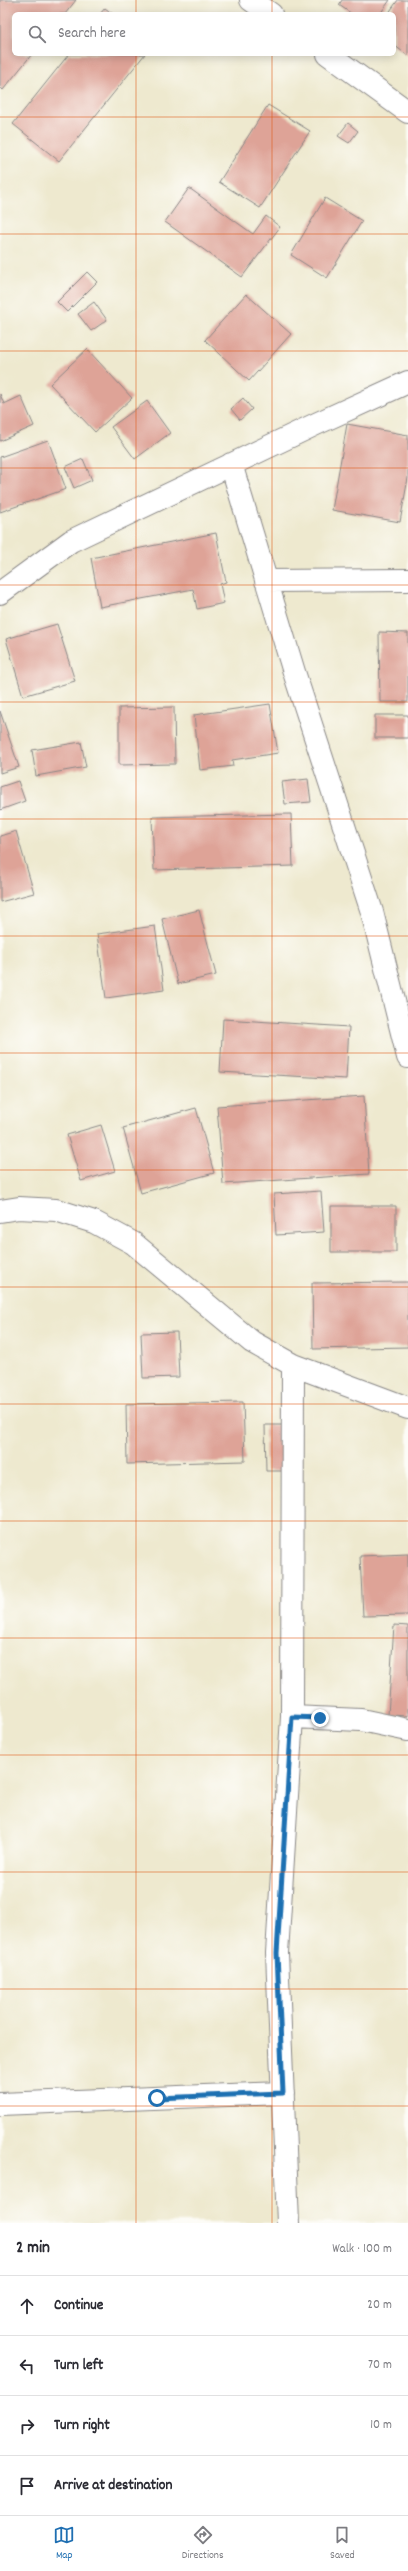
<!DOCTYPE html>
<html lang="en">
<head>
<meta charset="utf-8">
<style>
  :root { --surface:#fff; --page:#f7f7f7; --text:#2b2b33; --muted:#7c7c81; --line:#e1e1e2; --accent:#1f6fb2 }
  body { margin:0; font-family:Dekko,sans-serif; background:var(--page); color:var(--text) }
  .stop { position:absolute; width:12px; height:12px; margin:-9px; border:3px solid #1f6fb2; border-radius:50%; background:#fff }
  .stop.end { background:#1f6fb2; border-color:#fff; box-shadow:0 1px 4px #0008 }
  .list { margin:0; padding:0; list-style:none }
  h2 { display:flex; justify-content:space-between; align-items:center; height:52px; margin:0; padding:0 16px; font-size:17px }
  h2 small { font-size:13px; font-weight:400; color:var(--muted) }
  .list li { display:grid; grid-template-columns:26px 1fr auto; gap:12px; align-items:center; box-sizing:border-box; height:60px; padding:0 16px; border-top:1px solid var(--line) }
  .list b { display:block; font-size:15px; white-space:nowrap }
  .list em { font-size:13px; font-style:normal; color:var(--muted) }
  .icon { flex:none; width:22px; height:22px; fill:none; stroke:currentColor; stroke-width:2; stroke-linecap:round; stroke-linejoin:round }
  .map { position:relative; flex:none; width:408px; height:2223px; overflow:hidden }
  .search { position:absolute; background:var(--surface); box-shadow:0 2px 10px #0003; left:12px; right:12px; top:12px; height:44px; display:flex; align-items:center; gap:10px; box-sizing:border-box; padding:0 14px; border-radius:6px; color:var(--muted); font-size:15px }
  .sheet { height:292px; background:var(--surface) }
  nav { display:flex; justify-content:space-around; align-items:center; box-sizing:border-box; height:56px; border-top:1px solid var(--line); background:var(--surface); font-size:11px; color:var(--muted) }
  nav a { display:grid; justify-items:center; gap:2px }
  nav .on { color:var(--accent) }
  .map>svg:first-child { display:block }
</style>
</head>
<body>
<div class="map">
<svg width="408" height="2223" viewBox="0 0 408 2223">
  <rect width="100%" height="100%" fill="#fdfcf7"/>
  <filter id="ink" filterUnits="userSpaceOnUse"><feTurbulence type="fractalNoise" baseFrequency=".025" numOctaves="2"/><feDisplacementMap in="SourceGraphic" scale="8" xChannelSelector="R" yChannelSelector="G"/><feConvolveMatrix kernelMatrix="1 2 1 2 8 2 1 2 1" color-interpolation-filters="sRGB"/></filter>
  <filter id="wash" filterUnits="userSpaceOnUse"><feTurbulence type="fractalNoise" baseFrequency=".012" numOctaves="4" result="noise"/><feDisplacementMap in="SourceGraphic" scale="16" xChannelSelector="R" yChannelSelector="G"/><feGaussianBlur stdDeviation="0.9" result="paint"/><feColorMatrix in="noise" values="0 0 0 0 0 0 0 0 0 0 0 0 0 0 0 0 0 1.4 0 .05"/><feComposite in="paint" operator="in"/></filter>
  <g filter="url(#wash)">
    <rect width="100%" height="100%" fill="#eee9cf"/>
    <g id="blocks">
      <path fill="#dea397" d="M0,0H76L65,14H14V54H32L3,90L0,87Z
        M342,0H390L380,14H352L339,5Z
        M398,0H408V56L394,45V14H388Z
        M105,8L113,14H100Z
        M69,54H145L59,161L13,124Z
        M268,105L310,131L260,208L219,182Z
        M348,123L358,131L349,143L338,136Z
        M189,188L253,234L266,216L280,227L242,277L165,222Z
        M325,198L362,221L327,278L291,255Z
        M87,272L97,282L67,312L57,302Z
        M246,294L291,334L249,381L205,340Z
        M94,302L107,320L91,331L78,314Z
        M87,349L132,398L95,432L50,384Z
        M0,394L4,404L21,396L34,426L0,441Z
        M243,398L252,409L240,420L231,409Z
        M147,401L170,433L135,459L111,427Z
        M347,424L408,435V478L400,522L332,510Z
        M48,440L66,489L0,512V457Z
        M83,459L92,480L74,488L65,467Z
        M216,533L226,582L220,584L224,603L197,609L193,589L100,607L91,558Z
        M57,624L75,681L23,696L6,639Z
        M379,632L408,633V702H380Z
        M270,704L278,753L232,760L233,766L200,770L194,715Z
        M174,707L175,764L119,765V708Z
        M0,711L19,767L0,773Z
        M375,715H408V738H375Z
        M81,742L86,767L36,776L32,750Z
        M308,779L311,802L285,804L282,782Z
        M18,781L25,801L0,810V787Z
        M291,814L293,866L154,870L152,817Z
        M16,831L34,893L0,902V836Z
        M199,910L216,975L178,984L162,919Z
        M155,926L164,990L106,998L97,934Z
        M223,1019L349,1027L346,1079L220,1072Z
        M364,1096L369,1174L223,1184L217,1106Z
        M196,1108L214,1173L141,1193L123,1128Z
        M101,1125L115,1171L81,1181L67,1135Z
        M321,1191L324,1232L276,1235L274,1194Z
        M331,1206H396V1252H331Z
        M408,1282V1347L313,1349L312,1283Z
        M177,1332L179,1377L143,1378L141,1333Z
        M243,1402L245,1461L127,1464L126,1404Z
        M265,1425H289V1471H266Z
        M408,1554V1615L363,1616L360,1556Z
        M394,1625L408,1626V1716L388,1715Z"/>
    </g>
  </g>
  <g filter="url(#ink)">
    <use href="#blocks" fill-opacity="0" stroke="#888685" stroke-width="1"/>
    <g fill="none" stroke-linecap="round" stroke-linejoin="round">
      <g stroke="#888685" stroke-width="24">
        <path id="street" d="M251,0L271,14
          M328,54L408,112
          M231,464L294,672L372,912L408,1057
          M266,581L408,580
          M0,593L71,541L316,424L408,382
          M0,1211L19,1208L56,1210L94,1222L133,1243L252,1342L293,1365L408,1408
          M292,1717L361,1720L408,1730
          M0,2104L283,2093
          M288,2223L277,1953L292,1717L293,1365"/>
      </g>
      <use href="#street" stroke="#fff" stroke-width="22"/>
    </g>
  </g>
  <g fill="none" stroke-linecap="round" stroke-linejoin="round" filter="url(#ink)">
    <path stroke="#1f6fb2" stroke-width="5" d="M157,2098L283,2093L277,1953L292,1717L320,1718"/>
  </g>
  <path fill="none" stroke="#de560e" stroke-width="1" stroke-opacity="0.55" d="M136,0V14M272,0V14M136,54V2223M272,54V2223M0,117H408M0,234H408M0,351H408M0,468H408M0,585H408M0,702H408M0,819H408M0,936H408M0,1053H408M0,1170H408M0,1287H408M0,1404H408M0,1521H408M0,1638H408M0,1755H408M0,1872H408M0,1989H408M0,2106H408"/>
</svg>
<div class="stop" style="left:157px;top:2098px"></div>
<div class="stop end" style="left:320px;top:1718px"></div>
<div class="search"><svg class="icon" aria-label="search" viewBox="0 0 24 24"><circle cx="10" cy="10" r="6"/><path d="M15 15l6 6"/></svg>Search here</div>
</div>
<section class="sheet">
<h2>2 min<small>Walk · 100 m</small></h2>
<ul class="list">
<li><svg class="icon" aria-label="ahead" viewBox="0 0 24 24"><path d="M12 20V5M6 11l6-6 6 6"/></svg><div><b>Continue</b></div><em>20 m</em></li>
<li><svg class="icon" aria-label="left" viewBox="0 0 24 24"><path d="M17 20v-9H6M10 6l-5 5 5 5"/></svg><div><b>Turn left</b></div><em>70 m</em></li>
<li><svg class="icon" aria-label="right" viewBox="0 0 24 24"><path d="M7 20v-9h11M14 6l5 5-5 5"/></svg><div><b>Turn right</b></div><em>10 m</em></li>
<li><svg class="icon" aria-label="arrive" viewBox="0 0 24 24"><path d="M6 21V4h12l-3 4 3 4H6"/></svg><div><b>Arrive at destination</b></div></li>
</ul>
</section>
<nav>
<a class="on"><svg class="icon" aria-label="map" viewBox="0 0 24 24"><path d="M3 6l6-2 6 2 6-2v14l-6 2-6-2-6 2zM9 4v14M15 6v14"/></svg>Map</a>
<a><svg class="icon" aria-label="directions" viewBox="0 0 24 24"><path d="M12 3l9 9-9 9-9-9zM9 14v-3h6M13 9l2 2-2 2"/></svg>Directions</a>
<a><svg class="icon" aria-label="saved" viewBox="0 0 24 24"><path d="M7 4h10v16l-5-4-5 4z"/></svg>Saved</a>
</nav>
</body>
</html>
